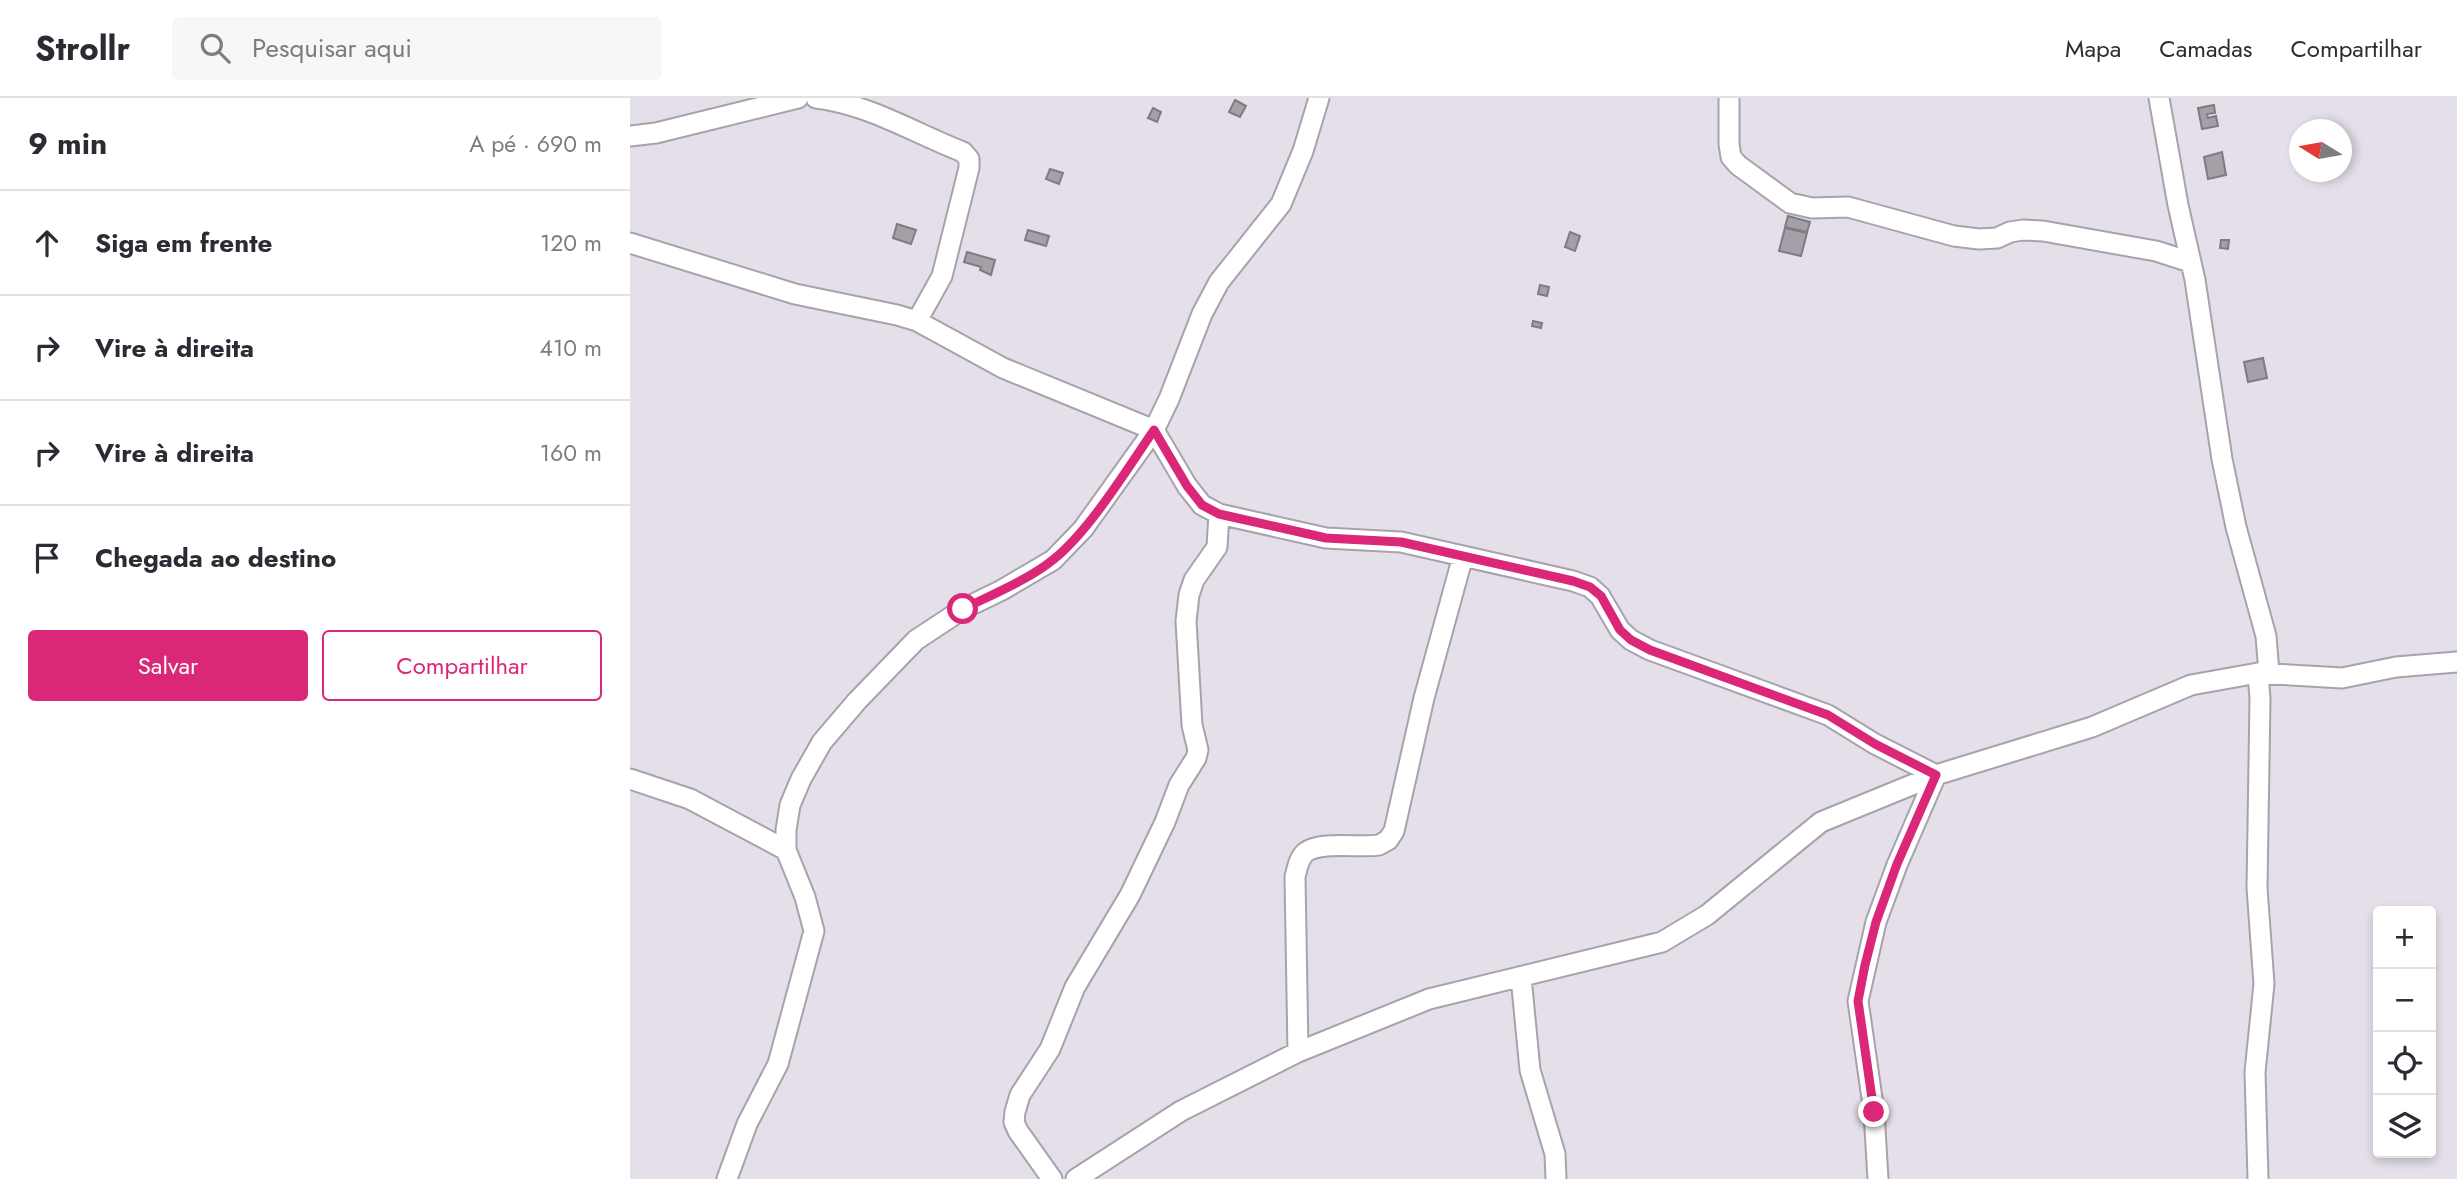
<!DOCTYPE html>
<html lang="pt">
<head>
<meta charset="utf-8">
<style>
  :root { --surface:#fff; --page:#f7f7f7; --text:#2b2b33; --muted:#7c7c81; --line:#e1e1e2; --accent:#db2777 }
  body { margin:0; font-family:Jost,sans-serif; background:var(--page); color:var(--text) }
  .controls { position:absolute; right:21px; bottom:21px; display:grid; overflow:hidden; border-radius:7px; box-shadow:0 4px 10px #0003 }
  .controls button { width:63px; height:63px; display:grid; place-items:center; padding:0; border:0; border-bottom:2px solid var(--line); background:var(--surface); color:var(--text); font:35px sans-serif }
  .compass { position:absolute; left:1659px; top:21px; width:63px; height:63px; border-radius:50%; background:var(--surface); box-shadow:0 4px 10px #0003; rotate:281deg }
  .stop { position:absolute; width:21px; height:21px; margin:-16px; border:5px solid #db2777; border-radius:50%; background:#fff }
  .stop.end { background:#db2777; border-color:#fff; box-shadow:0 2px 7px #0008 }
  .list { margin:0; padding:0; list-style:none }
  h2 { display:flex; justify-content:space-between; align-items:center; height:91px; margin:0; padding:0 28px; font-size:30px }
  h2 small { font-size:23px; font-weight:400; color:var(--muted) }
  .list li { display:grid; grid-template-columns:46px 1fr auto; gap:21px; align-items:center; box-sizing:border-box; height:105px; padding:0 28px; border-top:2px solid var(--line) }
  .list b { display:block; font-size:26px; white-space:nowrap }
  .list em { font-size:23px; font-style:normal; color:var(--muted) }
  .actions { display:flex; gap:14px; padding:21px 28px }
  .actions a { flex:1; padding:16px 0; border:2px solid var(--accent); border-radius:7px; text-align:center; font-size:24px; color:var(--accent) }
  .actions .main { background:var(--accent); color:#fff }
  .icon { flex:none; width:38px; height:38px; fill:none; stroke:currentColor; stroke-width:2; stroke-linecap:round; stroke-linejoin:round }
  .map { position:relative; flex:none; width:1827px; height:1081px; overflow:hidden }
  header { display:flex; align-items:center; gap:42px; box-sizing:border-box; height:98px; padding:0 35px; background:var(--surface); border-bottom:2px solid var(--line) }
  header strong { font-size:33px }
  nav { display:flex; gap:38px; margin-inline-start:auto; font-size:24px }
  .search { width:490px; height:63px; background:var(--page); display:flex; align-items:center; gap:18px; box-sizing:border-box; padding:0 24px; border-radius:7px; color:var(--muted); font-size:26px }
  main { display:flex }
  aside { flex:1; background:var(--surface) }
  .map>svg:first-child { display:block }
</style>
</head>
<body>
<header>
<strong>Strollr</strong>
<div class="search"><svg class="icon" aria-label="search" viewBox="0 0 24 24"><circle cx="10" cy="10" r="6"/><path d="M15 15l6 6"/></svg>Pesquisar aqui</div>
<nav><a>Mapa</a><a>Camadas</a><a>Compartilhar</a></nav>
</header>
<main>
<aside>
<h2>9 min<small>A pé · 690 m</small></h2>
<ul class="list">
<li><svg class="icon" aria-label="ahead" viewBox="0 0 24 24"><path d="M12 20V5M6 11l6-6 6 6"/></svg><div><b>Siga em frente</b></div><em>120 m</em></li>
<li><svg class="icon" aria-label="right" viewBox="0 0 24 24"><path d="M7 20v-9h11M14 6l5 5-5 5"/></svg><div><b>Vire à direita</b></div><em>410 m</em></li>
<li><svg class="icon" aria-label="right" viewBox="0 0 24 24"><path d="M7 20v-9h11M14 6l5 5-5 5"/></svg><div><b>Vire à direita</b></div><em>160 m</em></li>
<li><svg class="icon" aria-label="arrive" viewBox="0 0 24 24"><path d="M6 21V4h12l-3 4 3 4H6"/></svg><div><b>Chegada ao destino</b></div></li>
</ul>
<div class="actions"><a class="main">Salvar</a><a>Compartilhar</a></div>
</aside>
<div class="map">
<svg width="1827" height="1081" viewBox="0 0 1827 1081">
  <rect width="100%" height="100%" fill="#e4dfe8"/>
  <path fill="#a59fa8" stroke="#7f7a83" stroke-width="2" d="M605,2L616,8L610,19L599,14Z
    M1584,7L1585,15L1577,16L1578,20L1586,18L1588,28L1572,31L1568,10Z
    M523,10L531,14L527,24L518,20Z
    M1592,54L1596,77L1578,81L1574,59Z
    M420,71L433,75L429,86L416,81Z
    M1158,118L1180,124L1177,134L1155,129Z
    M267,126L286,132L281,146L263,140Z
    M1155,130L1177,135L1171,158L1149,153Z
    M398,132L419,138L416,148L395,142Z
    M940,134L950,138L945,153L935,149Z
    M1591,142H1599L1598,151L1590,150Z
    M337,154L365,162L361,177L350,172L351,169L334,164Z
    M910,187L919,189L917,198L908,196Z
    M903,223L912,225L911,230L902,228Z
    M1633,260L1637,280L1618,284L1614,264Z"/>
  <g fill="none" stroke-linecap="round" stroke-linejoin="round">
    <g stroke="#a7a2ab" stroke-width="23">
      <path id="minor" d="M186,0C238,6 284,35 333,54L339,61V70L312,178L287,223
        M1099,0V46L1101,59L1108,67L1160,105L1182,110L1218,109L1324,138L1349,141L1367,140L1380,134L1393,132L1413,133L1526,153L1560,164
        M1529,0L1548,107L1565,182L1592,361L1606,429L1636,538L1639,575
        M0,38L26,35L168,0
        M0,145L165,196L267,217L287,223L373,270L524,332L557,388L572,407L589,416L696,440L771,444L943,483L960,489L970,498L990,532L1001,542L1020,552L1198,617L1245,646L1306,677L1267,767L1246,824L1228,903L1244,1014L1248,1081
        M1628,575L1630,601L1627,790L1634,886L1625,974L1628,1081
        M0,681L60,701L156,752
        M891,879L900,972L925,1056L926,1081
        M668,954L665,779C667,771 669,759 676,754C691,743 730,750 749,747L758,742L764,733L794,600L833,458
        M97,1081L117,1026L148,966L184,833L175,799L156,752V732L160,707L171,681L192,644L227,603L286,542L333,511L372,492L423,462L453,431L524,332L539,301L572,216L589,184L651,106L673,53L689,0
        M422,1081L388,1033L384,1024L385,1014L390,997L420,951L445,889L500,797L535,724L549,687L566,660L568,652L562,627L556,523L559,497L564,482L587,449L589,416
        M446,1081L551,1013L668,954L799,901L1032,844L1077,817L1191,724L1306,677L1462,629L1561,587L1628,575L1712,580L1766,569L1827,564"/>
    </g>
    <use href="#minor" stroke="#fff" stroke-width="19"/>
  </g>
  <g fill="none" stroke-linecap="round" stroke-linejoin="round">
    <path stroke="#db2777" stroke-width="9" d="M333,511C361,497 400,481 424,461C460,432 497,371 524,332L557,388L572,407L589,416L696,440L771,444L943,483L960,489L971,498L990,532L1001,542L1020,552L1198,617L1245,646L1306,677L1267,766L1246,824L1235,867L1228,903L1244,1014"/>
  </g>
</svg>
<div class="controls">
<button>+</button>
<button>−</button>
<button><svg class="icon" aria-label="locate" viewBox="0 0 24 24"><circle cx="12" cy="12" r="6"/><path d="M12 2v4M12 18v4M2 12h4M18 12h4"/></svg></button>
<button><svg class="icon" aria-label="layers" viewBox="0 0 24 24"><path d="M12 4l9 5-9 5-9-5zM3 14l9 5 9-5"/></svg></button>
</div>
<svg class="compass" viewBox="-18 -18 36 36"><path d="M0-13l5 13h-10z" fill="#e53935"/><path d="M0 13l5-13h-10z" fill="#7c7c81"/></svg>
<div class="stop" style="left:333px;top:511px"></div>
<div class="stop end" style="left:1244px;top:1014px"></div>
</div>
</main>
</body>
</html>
